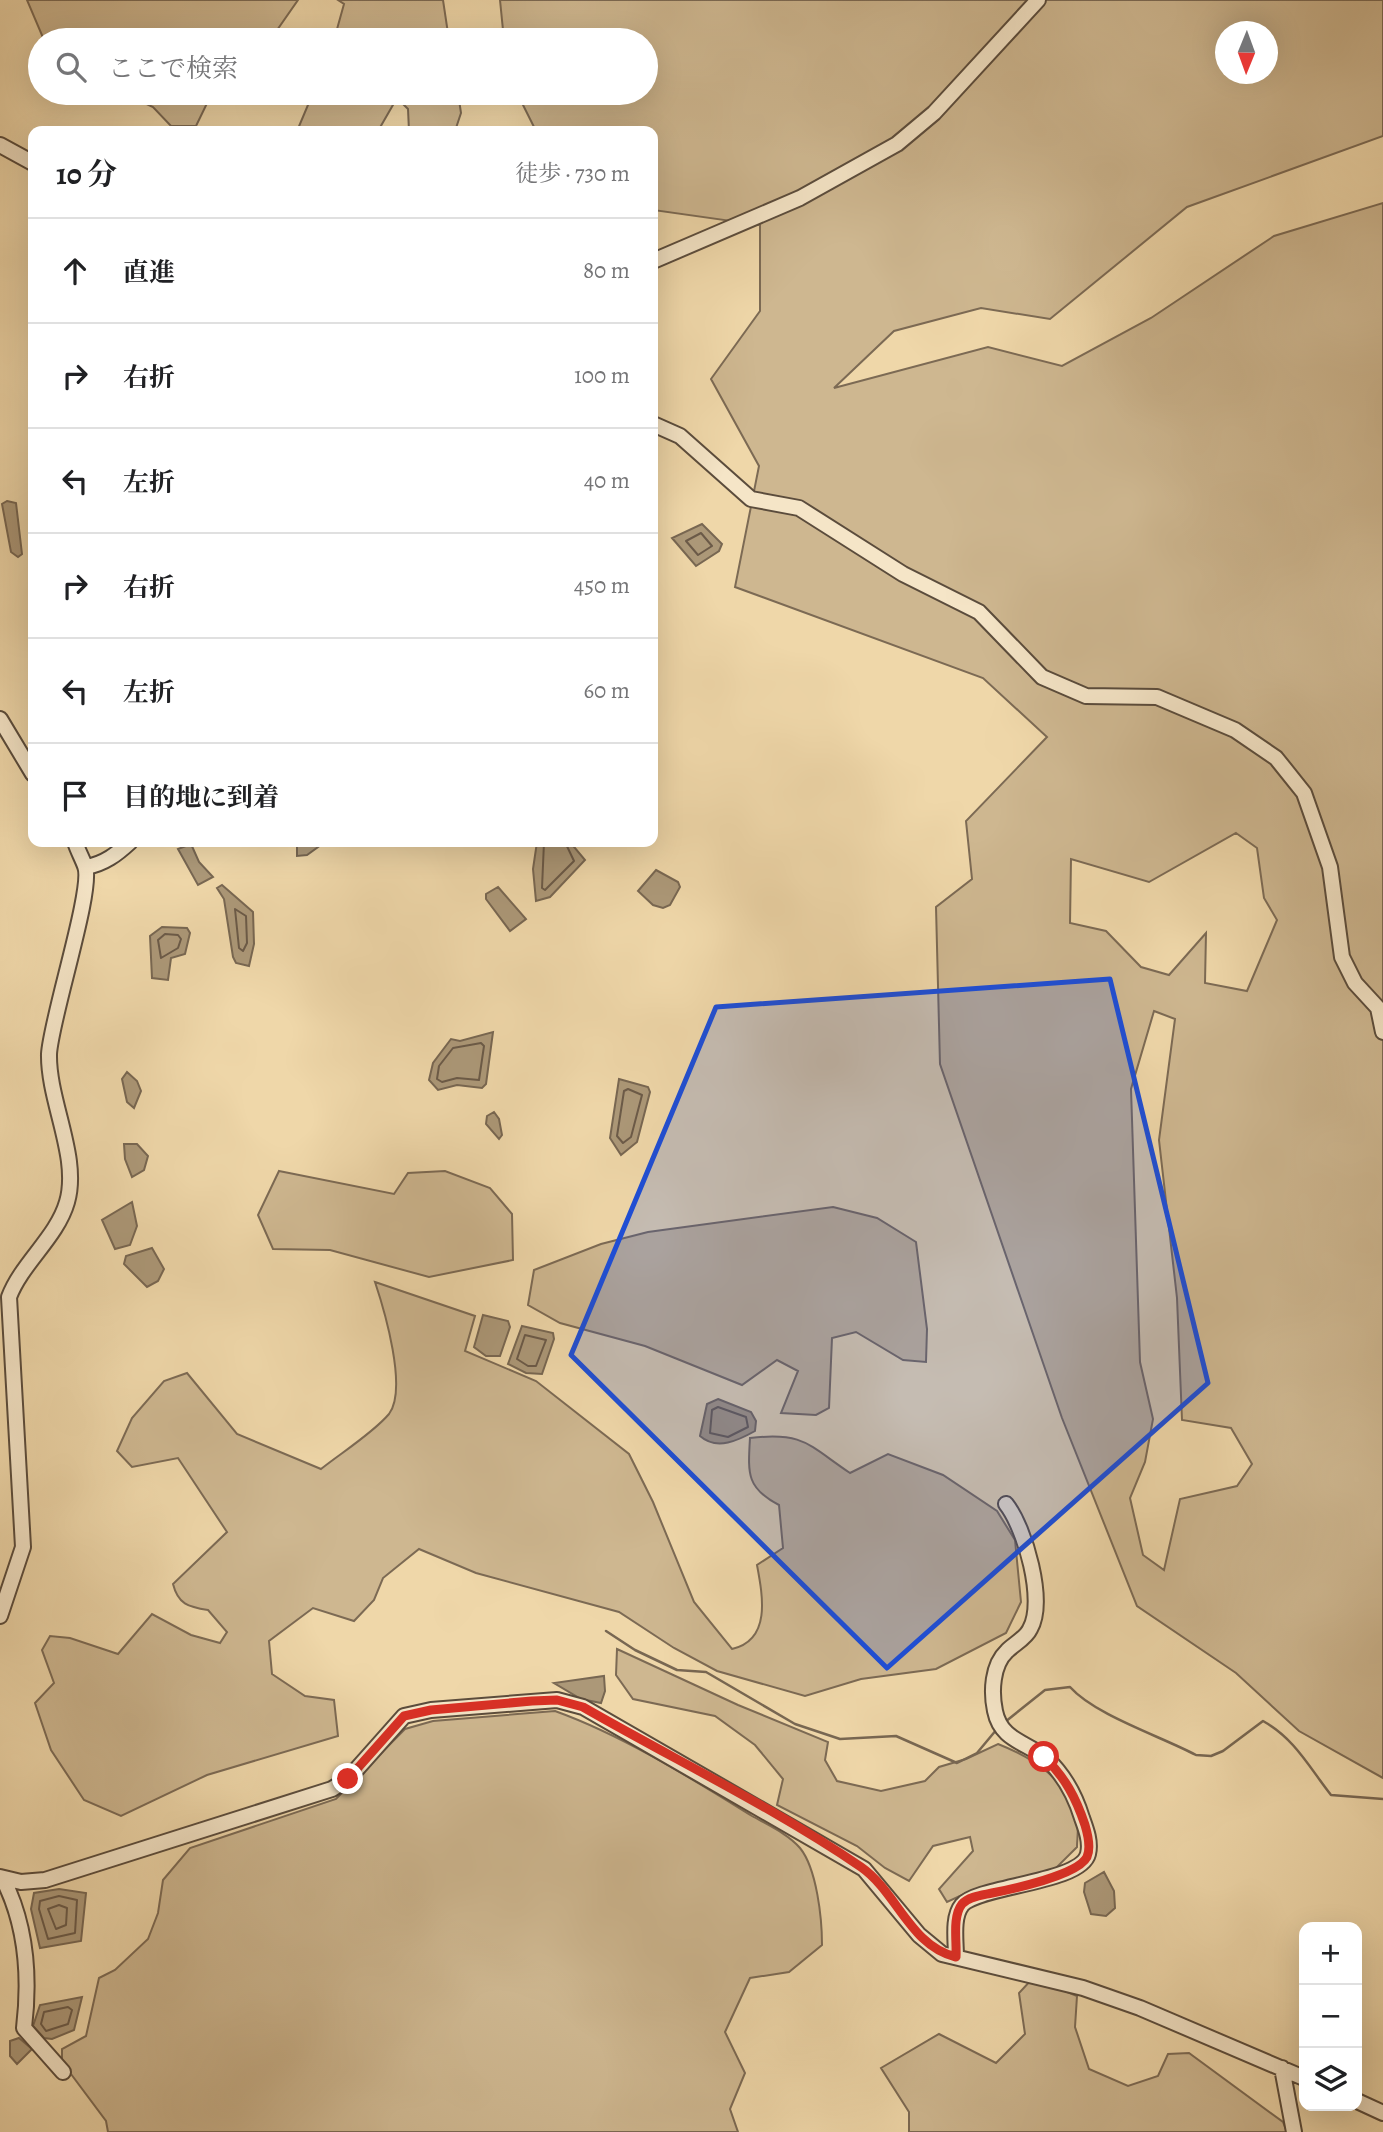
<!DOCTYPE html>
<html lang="ja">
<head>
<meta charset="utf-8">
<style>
  :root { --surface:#fff; --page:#f2f2f2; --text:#202124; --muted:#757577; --line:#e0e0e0 }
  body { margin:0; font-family:Alegreya,"Noto Serif JP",serif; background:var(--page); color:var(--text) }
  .controls { position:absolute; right:21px; bottom:21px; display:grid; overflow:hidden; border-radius:14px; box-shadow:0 7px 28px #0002 }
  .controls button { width:63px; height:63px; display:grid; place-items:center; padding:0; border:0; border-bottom:2px solid var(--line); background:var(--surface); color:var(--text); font:35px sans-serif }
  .compass { position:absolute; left:1215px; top:21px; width:63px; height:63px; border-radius:50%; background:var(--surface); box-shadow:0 7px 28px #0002; rotate:181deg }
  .stop { position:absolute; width:21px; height:21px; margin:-16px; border:5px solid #d93025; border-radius:50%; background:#fff }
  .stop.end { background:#d93025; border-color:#fff; box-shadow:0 2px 7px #0008 }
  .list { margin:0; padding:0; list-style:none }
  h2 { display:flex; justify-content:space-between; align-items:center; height:91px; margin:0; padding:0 28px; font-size:30px }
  h2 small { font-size:23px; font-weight:400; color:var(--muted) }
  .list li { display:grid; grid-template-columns:46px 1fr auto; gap:21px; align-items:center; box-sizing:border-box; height:105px; padding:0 28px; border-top:2px solid var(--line) }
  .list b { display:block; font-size:26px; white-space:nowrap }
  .list em { font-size:23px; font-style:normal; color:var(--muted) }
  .icon { flex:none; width:38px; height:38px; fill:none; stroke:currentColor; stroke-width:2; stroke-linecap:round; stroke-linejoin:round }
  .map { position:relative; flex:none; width:1383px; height:2132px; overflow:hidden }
  .search { position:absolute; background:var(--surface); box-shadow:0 7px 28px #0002; left:28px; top:28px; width:630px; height:77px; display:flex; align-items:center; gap:18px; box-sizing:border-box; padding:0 24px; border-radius:38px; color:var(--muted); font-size:26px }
  .panel { position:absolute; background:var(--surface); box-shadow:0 7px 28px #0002; left:28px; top:126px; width:630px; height:721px; border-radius:14px }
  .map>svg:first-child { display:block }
</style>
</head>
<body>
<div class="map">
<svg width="1383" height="2132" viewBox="0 0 1383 2132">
  <rect width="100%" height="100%" fill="#efd7a9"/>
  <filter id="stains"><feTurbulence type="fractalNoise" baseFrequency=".00286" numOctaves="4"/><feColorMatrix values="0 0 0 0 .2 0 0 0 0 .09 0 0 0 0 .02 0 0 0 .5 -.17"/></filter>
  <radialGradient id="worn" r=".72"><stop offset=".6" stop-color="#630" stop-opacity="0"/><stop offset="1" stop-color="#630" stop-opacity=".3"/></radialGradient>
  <path fill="#ceb790" stroke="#7c6a54" stroke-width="2" fill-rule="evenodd" d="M27,0H298L275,33H240L236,40H44Z
    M338,0H443L449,40H334L344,4Z
    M500,0H1383V136L1187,207L1050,319L981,308L894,331L834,388L988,347L1062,366L1151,318L1274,236L1383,203V1778L1299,1731L1236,1673L1137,1606L1062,1418L940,1064L936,907L972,879L966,821L1047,737L983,678L735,587L759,466L711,379L760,311V225L653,210V131H536L517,93H646V40H504ZM1226,32H1268V74H1226ZM1236,833L1257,848L1264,898L1277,920L1247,991L1205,983L1206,933L1169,975L1141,967L1106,931L1070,923L1071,859L1149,882ZM1154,1011L1175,1019L1159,1140L1177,1298L1182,1420L1231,1428L1252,1464L1237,1486L1180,1499L1164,1570L1143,1555L1130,1498L1145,1462L1153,1419L1140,1362L1131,1089Z
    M123,93H212L196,126H171L153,107Z
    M313,93H458L461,113L455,131H409L408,109L397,98L378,131H297Z
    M279,1171L394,1194L408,1173L445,1171L490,1188L512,1214L513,1260L429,1277L330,1250L273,1249L258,1215Z
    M833,1207L877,1218L916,1242L927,1329L926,1362L903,1360L856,1332L832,1338L829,1408L816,1415L781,1413L798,1371L777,1360L742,1385L645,1346L560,1323L528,1305L534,1270L601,1244L648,1232Z
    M375,1282L475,1316L465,1351L536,1381L629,1454L653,1502L694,1602L732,1649C771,1640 763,1597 757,1565L783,1548L779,1505C746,1488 748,1473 750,1438C804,1432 807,1444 850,1473L888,1454L943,1475L997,1511L1015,1540L1021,1602L1006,1633L936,1669L861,1679L805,1696L717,1671L674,1648L619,1612L476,1573L419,1549L383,1578L374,1600L354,1621L313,1608L269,1641L272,1674L305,1696L334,1700L338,1736L207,1775L121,1816L84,1800L51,1750L35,1703L54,1683L42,1650L50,1636L70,1638L118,1654L152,1614L191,1635L220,1643L227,1632L208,1610C188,1607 178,1604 173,1584L227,1532L178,1458L132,1467L117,1451L132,1418L164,1381L187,1373L237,1434L321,1469C341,1453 373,1433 389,1414C408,1389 384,1309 375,1282Z
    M617,1649L738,1705L828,1742L825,1760L837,1781L881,1791L925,1781L939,1767L966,1759L998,1744C1031,1757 1071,1781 1077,1820C1079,1828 1077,1839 1077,1847L1055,1869L1013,1883L973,1890L947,1902L939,1889L973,1851L970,1837L933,1846L909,1881L885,1868L857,1846L777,1805L783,1779L755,1745L715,1716L633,1699L616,1675Z
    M555,1711C624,1736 689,1777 752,1816C768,1825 788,1834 800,1848C817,1869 822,1919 822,1945L789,1972L750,1978L725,2032L745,2073L730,2109L738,2132H108L106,2121L62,2062V2049L86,2036L99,1978L115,1970L148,1939L158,1913L163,1880L190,1848L336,1799L405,1729L433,1721Z
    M1033,1978L1077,1996L1075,2027L1089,2069L1128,2086L1158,2076L1168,2054L1189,2053L1283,2122L1287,2132H909V2112L881,2068L939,2034L996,2063L1025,2034L1019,1993Z"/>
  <path fill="#ac9878" stroke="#786752" stroke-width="2" d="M7,501L16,503L22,554L18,557L11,552L2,504Z
    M702,524L722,544L719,551L696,566L672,538Z
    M297,842H325L307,855L297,856Z
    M537,842H570L585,860L550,897L536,901L533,869Z
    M191,844L199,862L213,877L198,885L178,849Z
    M656,870L678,882L680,887L670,905L663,908L653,905L638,891Z
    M222,885L253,912L254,944L249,966L236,963L233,957L224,899L217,888Z
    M498,887L526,919L510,931L486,899V894Z
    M162,927L187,928L190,933L185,954L171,958L168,980L152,978L150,936Z
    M493,1032L486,1084L482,1088L457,1085L438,1090L429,1080L433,1063L451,1039L460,1041Z
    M127,1072L137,1081L141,1091L134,1108L127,1102L122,1079Z
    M619,1079L648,1087L650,1092L637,1142L621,1155L610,1138Z
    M494,1112L499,1119L502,1135L499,1139L486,1124L487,1116Z
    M124,1144H137L148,1156L144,1170L132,1177L125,1159Z
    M132,1202L137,1226L130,1245L115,1249L102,1220Z
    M152,1248L164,1269L158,1281L147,1287L124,1264L126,1256Z
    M483,1315L508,1321L510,1327L500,1356H486L474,1347Z
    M522,1326L553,1333L554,1339L542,1374L526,1373L508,1364Z
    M718,1399L751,1412L756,1421L755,1431C739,1440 717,1451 700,1436L707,1404Z
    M604,1676L605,1691L601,1703L581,1699L554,1683Z
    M1104,1872L1114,1891L1115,1908L1106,1916L1091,1914L1084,1892L1085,1883Z
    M59,1889L86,1893L81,1941L40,1948L31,1909L34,1893Z
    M82,1997L74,2030L52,2039L44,2038L33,2026L40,2005Z
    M19,2038L32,2049L17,2064L10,2056V2041Z"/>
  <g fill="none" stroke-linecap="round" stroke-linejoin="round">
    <path stroke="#6b5a48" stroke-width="2" d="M701,533L712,546L698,555L686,541Z
      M544,842L542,888L545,890L574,861L565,842
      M235,909L246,916L247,943L243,951L239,948Z
      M165,934L178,935L181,939L178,948L161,958L158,940Z
      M481,1043L484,1046L479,1080L457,1078L442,1082L437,1079L439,1066L453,1048Z
      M628,1089L642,1095L631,1137L623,1143L617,1136L624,1091Z
      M525,1335L546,1340L536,1366H528L517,1359Z
      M718,1407L746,1417L748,1427L728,1437L710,1433L712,1410Z
      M59,1896L77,1900L75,1933L48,1939L39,1909L40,1901Z
      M59,1905L67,1908L66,1925L56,1929L48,1909Z
      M68,2007L72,2010L68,2024L46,2031L41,2024L44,2012Z"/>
    <path stroke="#786752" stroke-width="2.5" d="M606,1631L635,1650L677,1670L706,1672L795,1724L840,1739L896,1736L957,1763L977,1753L997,1729
      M1005,1722L1045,1690L1070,1687C1095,1715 1160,1736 1196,1755L1211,1756L1223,1751L1263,1721C1295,1739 1309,1767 1331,1795L1383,1799"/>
    <g stroke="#5b4c3c" stroke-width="18">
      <path id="minor" d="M0,145L33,163
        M653,261L800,198L897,144L934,113L1038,0
        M653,424L680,436L751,499L799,508L903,574L979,612L1042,677L1086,696L1157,697L1235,730L1276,758L1304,793L1330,867L1342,957L1355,983L1378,1008L1383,1032
        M0,719L33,774
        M86,867C104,864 117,854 130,842
        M0,1616L23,1547L9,1297C22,1263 57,1237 67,1202C80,1157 48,1101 49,1054C51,1018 94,888 85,866C82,858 78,851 75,842
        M0,1877L21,1882L45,1880L332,1789L348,1779L404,1716L431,1710L557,1700L583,1707L864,1869L919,1935L942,1954L1083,1988L1140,2008L1304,2078
        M3,1879C26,1924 30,1978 24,2028L63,2072
        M956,1957C956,1941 952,1917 962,1905C977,1886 1081,1883 1088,1854C1091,1842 1086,1829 1082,1818C1075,1795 1064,1775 1047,1759C1027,1742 1001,1741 995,1711C991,1692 992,1665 1007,1651C1014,1644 1026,1638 1030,1629C1046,1601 1025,1528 1006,1504
        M1282,2068L1294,2132
        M1357,2101L1383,2113"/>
    </g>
    <use href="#minor" stroke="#f5e5c7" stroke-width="14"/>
  </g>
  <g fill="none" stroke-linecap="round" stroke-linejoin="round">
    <path stroke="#d93025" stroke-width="9" d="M348,1779L404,1716L431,1710L532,1701L557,1700L583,1707C675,1760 773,1807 861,1867C897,1892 910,1946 956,1957C957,1941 952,1917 962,1904C969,1896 983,1895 992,1893C1012,1889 1078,1875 1087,1857C1091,1848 1088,1835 1085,1825C1076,1798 1065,1777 1044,1757"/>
  </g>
  <path fill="#1d4ed8" fill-opacity="0.2" stroke="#1d4ed8" stroke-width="5" stroke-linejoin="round" d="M1110,979L1208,1383L887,1668L571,1355L716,1007Z"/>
  <rect width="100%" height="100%" filter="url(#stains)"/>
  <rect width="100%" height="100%" fill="url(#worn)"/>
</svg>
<div class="controls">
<button>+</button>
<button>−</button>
<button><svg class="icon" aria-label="layers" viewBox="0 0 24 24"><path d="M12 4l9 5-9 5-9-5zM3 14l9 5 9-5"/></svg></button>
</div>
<svg class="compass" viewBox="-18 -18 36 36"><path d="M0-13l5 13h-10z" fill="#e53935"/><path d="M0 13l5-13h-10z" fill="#757577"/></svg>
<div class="stop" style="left:1044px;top:1757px"></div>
<div class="stop end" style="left:348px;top:1779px"></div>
<div class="search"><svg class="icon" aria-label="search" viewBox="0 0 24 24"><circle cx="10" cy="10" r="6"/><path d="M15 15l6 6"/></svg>ここで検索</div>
<section class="panel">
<h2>10 分<small>徒歩 · 730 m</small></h2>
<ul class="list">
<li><svg class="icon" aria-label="ahead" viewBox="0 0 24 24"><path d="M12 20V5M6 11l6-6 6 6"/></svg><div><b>直進</b></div><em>80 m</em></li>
<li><svg class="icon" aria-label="right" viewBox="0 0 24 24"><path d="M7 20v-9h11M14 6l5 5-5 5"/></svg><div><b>右折</b></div><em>100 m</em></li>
<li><svg class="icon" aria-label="left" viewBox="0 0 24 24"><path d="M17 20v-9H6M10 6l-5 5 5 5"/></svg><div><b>左折</b></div><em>40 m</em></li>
<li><svg class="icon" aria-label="right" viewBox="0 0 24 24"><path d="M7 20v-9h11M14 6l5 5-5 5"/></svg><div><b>右折</b></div><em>450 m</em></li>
<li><svg class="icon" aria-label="left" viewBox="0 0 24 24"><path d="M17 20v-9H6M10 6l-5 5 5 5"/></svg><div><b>左折</b></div><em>60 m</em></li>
<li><svg class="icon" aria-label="arrive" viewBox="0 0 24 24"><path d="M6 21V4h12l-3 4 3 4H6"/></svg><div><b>目的地に到着</b></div></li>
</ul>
</section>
</div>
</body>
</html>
